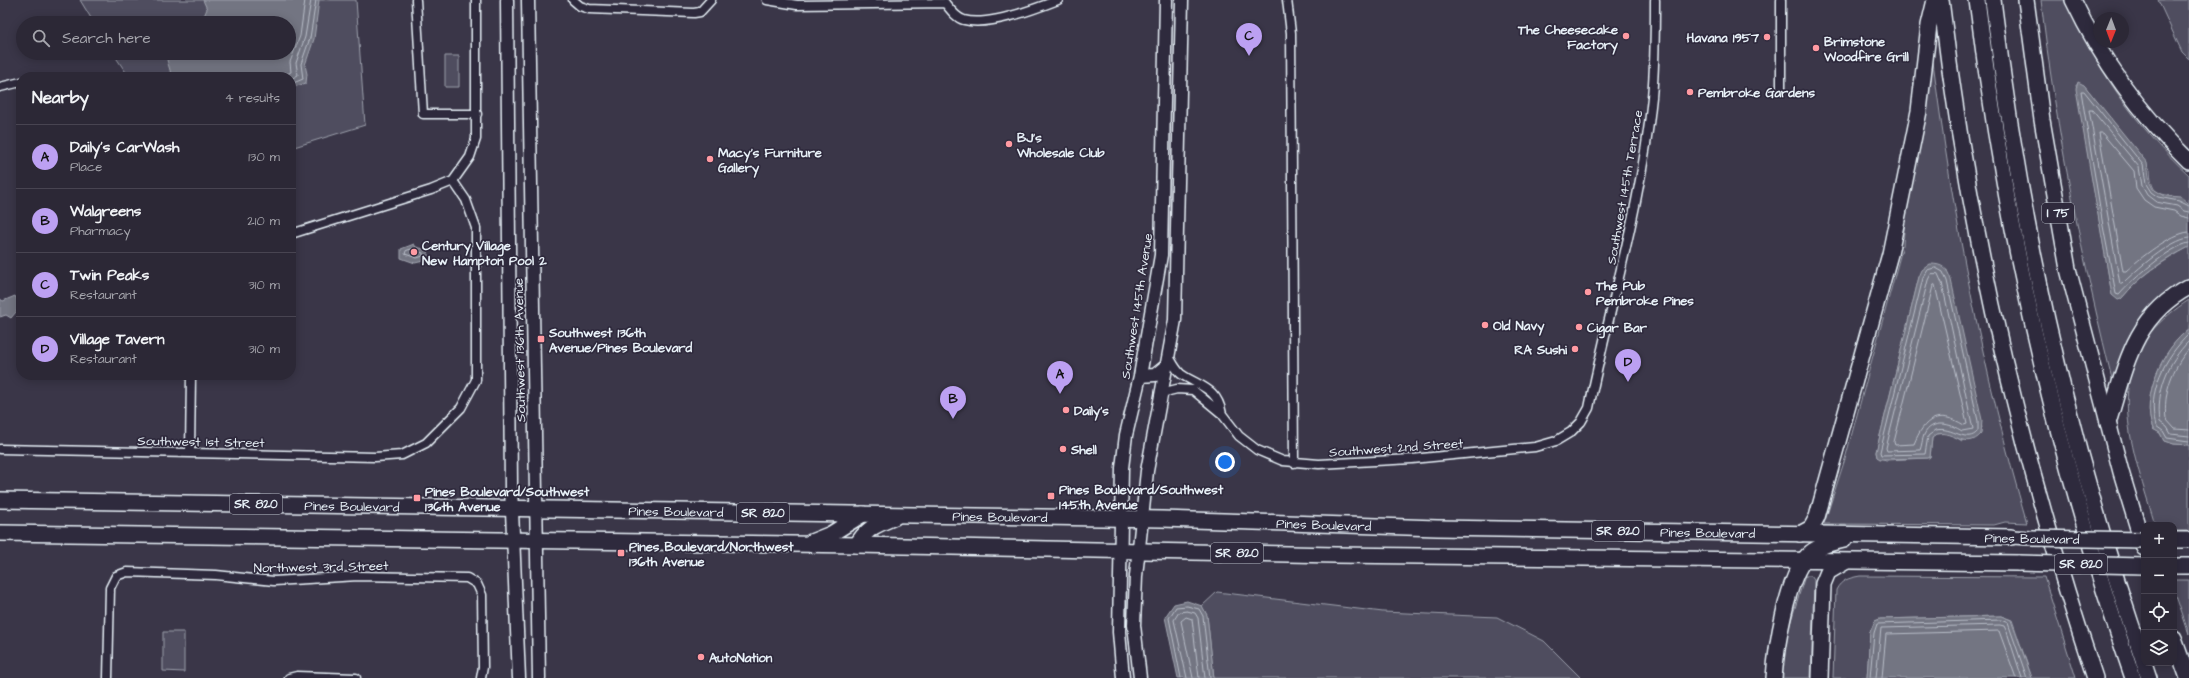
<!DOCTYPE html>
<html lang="en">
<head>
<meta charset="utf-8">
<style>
  :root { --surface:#2c2836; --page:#34303e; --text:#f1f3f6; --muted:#a6a6ad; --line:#484451; --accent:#bca0f2 }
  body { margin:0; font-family:"Architects Daughter",sans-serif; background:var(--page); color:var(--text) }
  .controls { position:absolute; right:12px; bottom:12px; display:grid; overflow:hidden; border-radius:8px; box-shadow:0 2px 10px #0003 }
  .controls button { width:36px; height:36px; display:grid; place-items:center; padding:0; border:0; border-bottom:1px solid var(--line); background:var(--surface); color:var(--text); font:20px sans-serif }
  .compass { position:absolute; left:2093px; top:12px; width:36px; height:36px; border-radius:50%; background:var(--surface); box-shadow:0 2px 10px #0003; rotate:181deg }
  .you { position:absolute; left:1225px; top:462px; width:14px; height:14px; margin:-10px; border:3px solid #fff; border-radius:50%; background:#1a73e8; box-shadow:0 0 0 6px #1a73e833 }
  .badge { display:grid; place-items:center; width:26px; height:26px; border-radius:50%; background:var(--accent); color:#111; font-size:13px; font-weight:700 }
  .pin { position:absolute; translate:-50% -33px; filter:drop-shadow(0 1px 2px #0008) }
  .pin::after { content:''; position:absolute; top:21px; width:14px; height:12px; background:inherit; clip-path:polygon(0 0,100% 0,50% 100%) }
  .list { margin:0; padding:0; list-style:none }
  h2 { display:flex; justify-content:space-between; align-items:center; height:52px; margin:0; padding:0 16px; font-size:17px }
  h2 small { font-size:13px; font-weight:400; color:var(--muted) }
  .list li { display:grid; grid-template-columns:26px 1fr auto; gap:12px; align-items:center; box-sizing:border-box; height:64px; padding:0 16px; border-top:1px solid var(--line) }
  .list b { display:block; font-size:15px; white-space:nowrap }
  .list p { margin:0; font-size:13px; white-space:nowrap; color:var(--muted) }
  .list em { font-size:13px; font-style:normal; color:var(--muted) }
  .icon { flex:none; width:22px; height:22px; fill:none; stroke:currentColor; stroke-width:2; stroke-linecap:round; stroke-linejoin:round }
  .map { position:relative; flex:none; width:2189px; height:678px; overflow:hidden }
  .search { position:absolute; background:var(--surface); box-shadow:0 2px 10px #0003; left:16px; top:16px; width:280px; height:44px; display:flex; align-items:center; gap:10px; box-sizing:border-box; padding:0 14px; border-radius:22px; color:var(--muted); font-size:15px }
  .panel { position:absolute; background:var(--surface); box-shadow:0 2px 10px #0003; left:16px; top:72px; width:280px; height:308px; border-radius:16px }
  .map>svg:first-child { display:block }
</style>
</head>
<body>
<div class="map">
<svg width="2189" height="678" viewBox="0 0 2189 678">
  <rect width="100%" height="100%" fill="#3a3648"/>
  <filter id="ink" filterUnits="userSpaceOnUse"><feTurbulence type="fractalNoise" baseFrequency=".025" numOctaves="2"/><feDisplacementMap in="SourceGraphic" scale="8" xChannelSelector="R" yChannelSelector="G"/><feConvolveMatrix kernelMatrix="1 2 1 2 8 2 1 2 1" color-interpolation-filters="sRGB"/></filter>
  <g filter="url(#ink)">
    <path fill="#504e5f" stroke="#9ca0ac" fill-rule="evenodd" d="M80,0H356L365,125L291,148V77H129L113,53H289V23H94Z
      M2041,0H2067C2095,68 2135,125 2189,175V204C2169,187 2151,206 2150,170L2084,85H2076L2112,295L2121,299C2140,276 2163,261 2189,247V278C2177,285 2168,295 2158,304C2133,330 2114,353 2115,391C2083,262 2056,132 2041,0Z
      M2158,0H2189V59L2182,52Z
      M445,56H459V87H445Z
      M1930,62H1933C1953,217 1983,373 2027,523L2005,522L1994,525L1824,524L1845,459L1903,245L1905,216ZM1947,270L1982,428L1962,441L1949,433L1937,434L1932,438L1930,457L1928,458L1886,460L1877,457L1876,452L1919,277Z
      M2189,300V329C2163,348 2140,397 2153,429L2160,433L2164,441L2174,444L2189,445V531H2176L2174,525H2155C2138,465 2105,389 2150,333C2161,320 2175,309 2189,300Z
      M1805,576H1811L1814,580L1811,678H1780L1784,643Z
      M1860,576L2044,577L2076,678H2032L2012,620L2001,616L1880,619L1875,621L1870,632L1867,678H1833L1836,590C1841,580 1849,578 1860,576Z
      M2174,580H2189V634L2174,590Z
      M1217,592L1383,612L1497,617L1544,641L1581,678H1214L1207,616L1202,606Z
      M163,632H184V672L163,671Z"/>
    <path fill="#737482" stroke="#a2a6b1" d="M203,0H319L314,39L305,65L307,74L306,83L291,88V77H172L167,60L174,53H289V23H201L207,9Z
      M2078,82L2084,85L2147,163L2150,183L2153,189L2165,196L2181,197L2189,204V247C2163,260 2140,276 2121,299L2118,300L2112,295L2076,89Z
      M414,244L416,247L428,250V260L415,263L401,258V249Z
      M1930,264C1943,264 1947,268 1951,280L1982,420L1981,434C1966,451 1953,430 1937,434L1932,438L1930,457L1928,458L1880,459L1877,457L1876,452L1919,277L1922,270Z
      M15,296L21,306L11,318L6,315L0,317V299L3,301Z
      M2189,329V445L2174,444L2164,441L2160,433L2153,429C2140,397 2163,348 2189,329Z
      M1187,601L1202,606L1207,615L1214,678H1178L1165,617L1174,604Z
      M2001,616L2011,620L2032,678H1867L1870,632L1875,621L1880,619Z"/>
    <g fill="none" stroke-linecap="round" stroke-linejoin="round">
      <path stroke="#b9bfc9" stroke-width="1" d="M281,77L291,72L290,62L300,36L305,0
        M291,79L298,75L296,63L305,37L311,0
        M291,84L303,79L301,64L310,38L316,0
        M2189,206L2179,201L2158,197L2151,192L2146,184L2143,165L2084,91H2081L2103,226L2116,294L2119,295C2132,280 2170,246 2189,243
        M2189,212L2184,211L2177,206L2156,202L2147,195L2142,186L2139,167L2092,110H2089L2120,284H2122C2135,271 2171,239 2189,238
        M2189,218L2181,216L2174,211L2154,207L2144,200L2136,188L2134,171L2102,133H2099L2123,271H2126C2139,259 2171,233 2189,232
        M412,249L423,253V256L417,258L405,254L406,251Z
        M1936,268L1943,272L1947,281L1978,421V431C1967,445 1952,426 1936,430L1928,436L1925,454L1881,455L1880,452L1923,278L1928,270Z
        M1938,274L1942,283L1973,429L1962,431C1951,424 1932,418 1924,435C1922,440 1922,445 1920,450L1887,451L1886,448L1928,280L1931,274Z
        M1935,285L1967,424L1964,425C1938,409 1924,419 1914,444L1895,445L1894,442L1933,286Z
        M2189,334C2165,357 2146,392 2156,426L2163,431L2167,438L2189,441
        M2189,341C2167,363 2156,391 2160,422L2167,427L2171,434L2189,436
        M2189,349C2172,368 2163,393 2166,419L2175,429L2189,430
        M1181,678L1169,618L1176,607L1187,606L1199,609L1203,616L1210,678
        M1187,678L1174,620L1179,612L1187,611L1195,613L1198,618L1205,678
        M1193,678L1181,621L1186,617L1192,619L1199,678
        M1870,678L1874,633L1877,624L2001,620L2008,623L2027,678
        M1876,678L1881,628L2000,625L2004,626L2007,632L2022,678
        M1882,678L1886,634L1999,631L2016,678"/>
      <g stroke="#e8f1f8" stroke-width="11">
        <path id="street" d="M416,0L423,114H477
          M573,0L580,6L589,9L694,13L700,12L711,0
          M767,0L797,5L945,3
          M1287,0L1291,33L1294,463
          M1781,0V88
          M945,3C950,9 956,18 964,20C988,27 1035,9 1058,0
          M0,87L21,82
          M291,234L431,190L453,181
          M1168,355C1172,361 1175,369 1181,374C1200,387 1217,387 1222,414
          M1161,393L1177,389L1193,390L1222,414L1239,436L1257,450L1283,461L1319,464L1412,459L1535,447L1556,441L1571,432L1581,422L1589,408C1610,305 1642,202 1652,97C1655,65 1655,32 1655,0
          M0,449L375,457L402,455L426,443L461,408L476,380V228L466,200L453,181L470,157L476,139V0
          M190,452L191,375
          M108,678L110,588L116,576L127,572L216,575L274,581L358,576L467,578L477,584L482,595L483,667L481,678
          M289,678L297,676L356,678"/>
      </g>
      <g stroke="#e8f1f8" stroke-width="15">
        <path id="secondary" d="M507,0L511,487L519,678
          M528,0L539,678
          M1140,376L1155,375L1166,366
          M1123,678L1119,632L1122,468L1126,435L1140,376L1161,255L1166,0
          M1140,678L1134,625L1136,576L1147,471L1175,320L1182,0"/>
      </g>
      <g stroke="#e8f1f8" stroke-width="16">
        <path id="primary" d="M2011,537L2032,538"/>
      </g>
      <g stroke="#e8f1f8" stroke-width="18">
        <g id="highway">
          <path d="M1941,0C1968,231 2021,457 2095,678"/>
          <path d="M1977,0C2005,231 2057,458 2133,678"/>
          <path d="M1993,0C2020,226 2069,447 2144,662"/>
          <path d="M2026,0L2042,120L2068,269L2121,472L2144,548"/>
          <path d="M2073,0C2102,61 2140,114 2189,161"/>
          <path d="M2108,423C2125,369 2132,317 2189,287"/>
          <path id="s1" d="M0,500L1162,519L1437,528L2011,537"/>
          <path d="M0,533L857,545L1335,555L2019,563"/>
          <path d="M1800,534L1811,528L1817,517L1890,254L1919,111L1929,25L1935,0"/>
          <path d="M2174,540H2189"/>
          <path d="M811,542L831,534L863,514"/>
          <path d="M857,545C867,527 877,525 895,517"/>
          <path d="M2174,566H2189"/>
          <path d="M2174,639L2188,678"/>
          <path d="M2144,663L2149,678"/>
          <path d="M1774,678C1776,648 1787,576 1808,555C1817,546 1832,543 1844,540"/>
          <path d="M1820,678L1823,584L1828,572L1845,562"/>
        </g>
      </g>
      <use href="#street" stroke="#2f2a3d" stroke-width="8"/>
      <use href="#secondary" stroke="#2f2a3d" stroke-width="12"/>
      <use href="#primary" stroke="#2f2a3d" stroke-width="13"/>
      <use href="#highway" stroke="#2f2a3d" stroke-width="15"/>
      <g stroke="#e8f1f8" stroke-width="18" stroke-linecap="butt">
        <path id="highway-bridge" d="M2032,538L2144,540
          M2019,563L2144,566"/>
      </g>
      <use href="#highway-bridge" stroke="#2f2a3d" stroke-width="15"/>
    </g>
  </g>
  <g fill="#ff9aa2" stroke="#2f2a3d" stroke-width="1.5">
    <circle cx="1626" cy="36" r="4"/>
    <circle cx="1767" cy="37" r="4"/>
    <circle cx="1816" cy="48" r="4"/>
    <circle cx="1690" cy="92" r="4"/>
    <circle cx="1009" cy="144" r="4"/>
    <circle cx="710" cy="159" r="4"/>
    <circle cx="414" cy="252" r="4"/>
    <circle cx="1588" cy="292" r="4"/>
    <circle cx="1485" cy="325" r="4"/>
    <circle cx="1579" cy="327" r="4"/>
    <rect x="537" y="335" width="8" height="8" rx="2"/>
    <circle cx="1575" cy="349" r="4"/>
    <circle cx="1066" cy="410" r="4"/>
    <circle cx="1063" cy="449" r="4"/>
    <rect x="1047" y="492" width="8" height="8" rx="2"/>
    <rect x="413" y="494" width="8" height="8" rx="2"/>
    <rect x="617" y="549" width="8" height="8" rx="2"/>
    <circle cx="701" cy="657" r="4"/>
  </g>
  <g text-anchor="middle" stroke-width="3.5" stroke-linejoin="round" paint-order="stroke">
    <g fill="#2f2a3d" stroke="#b0b5c0" stroke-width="1">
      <rect x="2042" y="203" width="32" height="20" rx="3"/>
      <rect x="230" y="494" width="52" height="20" rx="3"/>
      <rect x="737" y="503" width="52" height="20" rx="3"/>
      <rect x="1592" y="521" width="52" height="20" rx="3"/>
      <rect x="1211" y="543" width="52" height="20" rx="3"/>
      <rect x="2055" y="554" width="52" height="20" rx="3"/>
    </g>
    <g font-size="12" font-weight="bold" fill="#e8f1f8">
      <text x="2058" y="217">I 75</text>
      <text x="256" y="508">SR 820</text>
      <text x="763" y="517">SR 820</text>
      <text x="1618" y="535">SR 820</text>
      <text x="1237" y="557">SR 820</text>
      <text x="2081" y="568">SR 820</text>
    </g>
    <g font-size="13" font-weight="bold" fill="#e8f1f8" stroke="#2f2a3d" text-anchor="start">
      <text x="1618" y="34" text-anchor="end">The Cheesecake<tspan x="1618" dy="15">Factory</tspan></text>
      <text x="1759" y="42" text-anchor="end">Havana 1957</text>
      <text x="1824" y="46">Brimstone<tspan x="1824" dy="15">Woodfire Grill</tspan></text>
      <text x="1698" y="97">Pembroke Gardens</text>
      <text x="1017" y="142">BJ's<tspan x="1017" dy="15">Wholesale Club</tspan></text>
      <text x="718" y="157">Macy's Furniture<tspan x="718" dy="15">Gallery</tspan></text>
      <text x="422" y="250">Century Village<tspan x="422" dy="15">New Hampton Pool 2</tspan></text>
      <text x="1596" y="290">The Pub<tspan x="1596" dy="15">Pembroke Pines</tspan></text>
      <text x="1493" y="330">Old Navy</text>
      <text x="1587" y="332">Cigar Bar</text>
      <text x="549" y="337">Southwest 136th<tspan x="549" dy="15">Avenue/Pines Boulevard</tspan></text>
      <text x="1567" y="354" text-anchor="end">RA Sushi</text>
      <text x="1074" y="415">Daily's</text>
      <text x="1071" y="454">Shell</text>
      <text x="1059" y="494">Pines Boulevard/Southwest<tspan x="1059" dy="15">145th Avenue</tspan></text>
      <text x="425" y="496">Pines Boulevard/Southwest<tspan x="425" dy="15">136th Avenue</tspan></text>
      <text x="629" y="551">Pines Boulevard/Northwest<tspan x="629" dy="15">136th Avenue</tspan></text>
      <text x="709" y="662">AutoNation</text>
    </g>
    <g font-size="13" fill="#e8f1f8" stroke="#2f2a3d">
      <text transform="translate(1624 187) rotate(-80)" y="5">Southwest 145th Terrace</text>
      <text transform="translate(1136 306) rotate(-81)" y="5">Southwest 145th Avenue</text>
      <text transform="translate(519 350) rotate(-91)" y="5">Southwest 136th Avenue</text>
      <text transform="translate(201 441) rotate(1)" y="5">Southwest 1st Street</text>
      <text transform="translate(1396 447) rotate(-4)" y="5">Southwest 2nd Street</text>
      <text dy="5" stroke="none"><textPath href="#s1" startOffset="352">Pines Boulevard</textPath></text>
      <text dy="5" stroke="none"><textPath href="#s1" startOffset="676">Pines Boulevard</textPath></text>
      <text dy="5" stroke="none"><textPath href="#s1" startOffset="1000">Pines Boulevard</textPath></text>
      <text dy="5" stroke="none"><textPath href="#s1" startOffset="1324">Pines Boulevard</textPath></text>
      <text dy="5" stroke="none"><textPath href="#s1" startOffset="1708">Pines Boulevard</textPath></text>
      <text transform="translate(2032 538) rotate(1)" y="5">Pines Boulevard</text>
      <text transform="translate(321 566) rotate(-1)" y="5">Northwest 3rd Street</text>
    </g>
  </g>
</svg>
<div class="controls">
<button>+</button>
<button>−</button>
<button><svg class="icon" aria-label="locate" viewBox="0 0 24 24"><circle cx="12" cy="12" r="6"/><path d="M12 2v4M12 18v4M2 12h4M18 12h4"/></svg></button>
<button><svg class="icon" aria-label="layers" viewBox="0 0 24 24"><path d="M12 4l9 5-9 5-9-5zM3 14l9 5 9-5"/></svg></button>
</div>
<svg class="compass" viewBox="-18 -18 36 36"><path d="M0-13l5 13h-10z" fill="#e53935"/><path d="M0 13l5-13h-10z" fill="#a6a6ad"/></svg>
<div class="you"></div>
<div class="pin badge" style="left:1060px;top:394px">A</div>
<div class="pin badge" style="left:953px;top:419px">B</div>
<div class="pin badge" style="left:1249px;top:56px">C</div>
<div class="pin badge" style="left:1628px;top:382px">D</div>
<div class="search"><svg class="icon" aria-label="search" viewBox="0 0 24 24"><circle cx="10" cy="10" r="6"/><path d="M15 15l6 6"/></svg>Search here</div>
<section class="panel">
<h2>Nearby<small>4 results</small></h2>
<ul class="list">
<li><span class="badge">A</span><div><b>Daily's CarWash</b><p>Place</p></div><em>130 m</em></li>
<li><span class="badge">B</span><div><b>Walgreens</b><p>Pharmacy</p></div><em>210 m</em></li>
<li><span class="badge">C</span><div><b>Twin Peaks</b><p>Restaurant</p></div><em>310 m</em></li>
<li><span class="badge">D</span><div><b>Village Tavern</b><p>Restaurant</p></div><em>310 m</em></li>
</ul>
</section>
</div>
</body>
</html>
